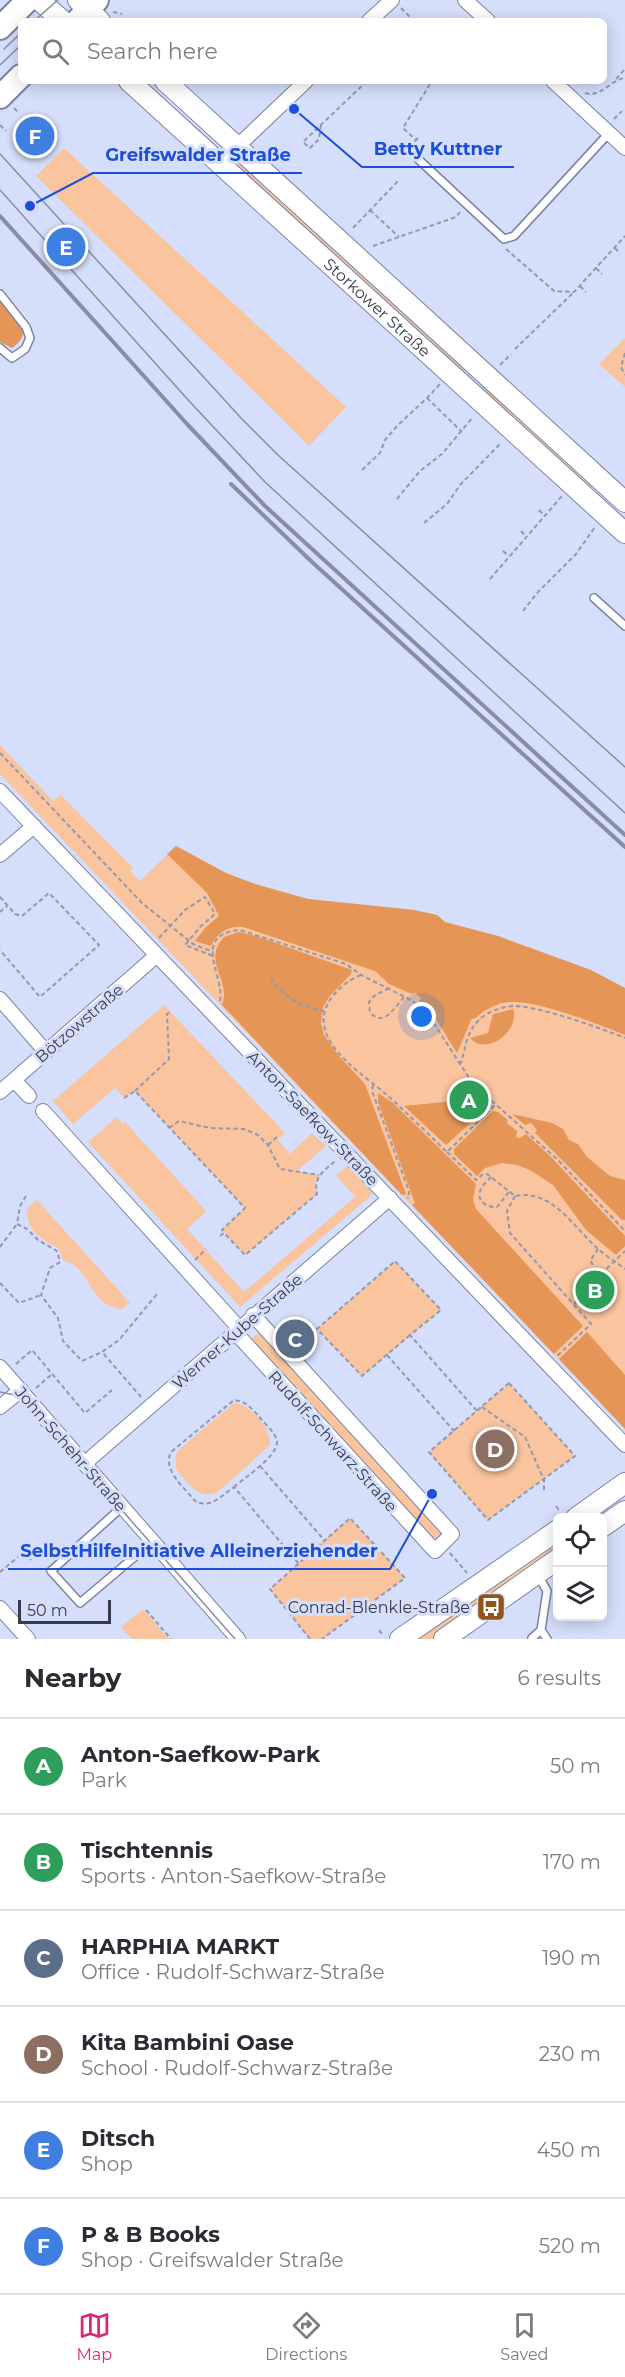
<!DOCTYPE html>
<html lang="en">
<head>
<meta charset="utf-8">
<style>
  :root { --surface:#fff; --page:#f2f2f3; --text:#2b2b33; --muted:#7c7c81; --line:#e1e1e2; --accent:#db2777 }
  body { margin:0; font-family:Montserrat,sans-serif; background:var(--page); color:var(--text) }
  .controls { position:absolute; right:18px; bottom:18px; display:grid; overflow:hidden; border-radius:9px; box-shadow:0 3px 15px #0003 }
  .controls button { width:54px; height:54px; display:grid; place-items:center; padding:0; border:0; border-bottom:2px solid var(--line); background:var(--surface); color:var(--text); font:30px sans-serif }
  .scale { position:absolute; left:18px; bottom:15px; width:93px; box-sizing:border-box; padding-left:6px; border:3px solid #383c4a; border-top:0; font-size:16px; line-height:21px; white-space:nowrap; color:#383c4a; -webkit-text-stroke:4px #d5defa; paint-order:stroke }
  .you { position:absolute; left:422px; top:1017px; width:21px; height:21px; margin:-15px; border:4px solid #fff; border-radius:50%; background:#1a73e8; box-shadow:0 0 0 9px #1a73e833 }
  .badge { display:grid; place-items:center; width:39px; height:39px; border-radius:50%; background:var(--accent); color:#fff; font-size:20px; font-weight:700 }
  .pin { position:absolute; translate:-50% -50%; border:3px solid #fff; box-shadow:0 2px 6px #0006 }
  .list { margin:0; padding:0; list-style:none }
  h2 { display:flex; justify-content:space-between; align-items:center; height:78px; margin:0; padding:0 24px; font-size:26px }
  h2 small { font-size:20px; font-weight:400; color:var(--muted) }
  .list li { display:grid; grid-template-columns:39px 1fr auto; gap:18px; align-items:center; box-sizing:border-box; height:96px; padding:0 24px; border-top:2px solid var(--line) }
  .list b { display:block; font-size:22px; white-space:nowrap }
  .list p { margin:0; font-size:20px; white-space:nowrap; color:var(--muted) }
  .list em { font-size:20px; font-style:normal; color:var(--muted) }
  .icon { flex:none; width:33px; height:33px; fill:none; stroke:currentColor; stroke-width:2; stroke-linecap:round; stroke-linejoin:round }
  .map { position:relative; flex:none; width:625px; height:1639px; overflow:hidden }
  .search { position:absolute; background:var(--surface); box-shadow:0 3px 15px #0003; left:18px; right:18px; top:18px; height:66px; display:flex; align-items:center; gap:15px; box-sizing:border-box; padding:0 21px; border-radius:9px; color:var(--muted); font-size:22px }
  .sheet { height:654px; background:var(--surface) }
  nav { display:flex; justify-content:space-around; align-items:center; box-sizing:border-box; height:84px; border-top:2px solid var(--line); background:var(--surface); font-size:16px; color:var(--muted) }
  nav a { display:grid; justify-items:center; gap:3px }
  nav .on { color:var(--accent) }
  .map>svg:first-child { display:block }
</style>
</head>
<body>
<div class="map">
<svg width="625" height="1639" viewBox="0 0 625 1639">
  <rect width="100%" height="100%" fill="#d5defa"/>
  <path fill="#f9c49e" d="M64,148L346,407L309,446L36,176Z
    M243,159L470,366L462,374L235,167Z
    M625,338V387L599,364Z
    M489,382L597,480L588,491L480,392Z
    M0,745L53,801L61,795L133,868L130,871L140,881L176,846L226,873L255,884L308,899L414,910L437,915L445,922L498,936L591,970L625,988V1429L0,774Z
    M164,1005L285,1133L278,1140L290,1154L312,1133L326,1146L297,1171L319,1175L315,1185L317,1194L245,1255L222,1230L245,1208L135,1091L124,1098L115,1088L73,1124L53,1101Z
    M117,1117L123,1124L125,1122L206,1211L187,1229L244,1292L355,1197L336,1175L349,1164L373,1194L240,1307L88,1142Z
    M37,1200L130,1303L120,1310C113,1307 104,1304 99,1298C87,1285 82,1263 63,1261L59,1249C40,1238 27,1232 27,1208Z
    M395,1261L441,1310L362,1376L317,1329Z
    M260,1332L442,1532L434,1542L250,1340Z
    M509,1383L575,1456L488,1520L429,1452Z
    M234,1403C250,1403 272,1430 270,1445L218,1492C198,1501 188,1483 176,1469V1455L180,1449Z
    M350,1518L405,1578L322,1639H310L270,1589Z
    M557,1542V1551L434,1639H419Z
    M143,1609L169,1639H132L121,1627Z"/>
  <path fill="#e59657" d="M0,301L22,327C25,337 20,342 12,348L0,342Z
    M176,846L226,873L255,884L308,899L414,910L437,915L445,922L498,936L591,970L625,988V1035C598,1024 539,1001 512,1002C497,1002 485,1010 474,1019L472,1018L457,1053L434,1016L419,1001L421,998L415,993L412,994L389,984L375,971L243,927C228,925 217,933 211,946L195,941L205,928L219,916L207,893L167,854Z
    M239,932L256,936L352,970L351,974L329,997L323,1007L321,1023L324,1035L339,1056L365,1084L406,1194L402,1195L222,1005C232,980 201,962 224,937Z
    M513,1009C521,1028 488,1058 470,1038L488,1033L493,1014Z
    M475,1092L488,1104L487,1108L446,1145L404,1106L454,1101Z
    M378,1093L393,1103L476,1184L473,1199L476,1209L583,1326L554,1354L412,1205L415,1203L378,1102Z
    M493,1111L498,1112L508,1120L507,1123L517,1131L516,1137L520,1138L526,1134L551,1157L625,1236V1246L616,1255L586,1230L553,1185L530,1170L517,1165L502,1163L485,1168L477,1176L454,1154V1149Z
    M512,1114L552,1123L563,1129L569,1140L578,1144L587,1157L610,1176L625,1180V1220H622L535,1133L537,1130L531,1123L525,1125Z
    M587,1332L625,1375V1429L559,1359Z"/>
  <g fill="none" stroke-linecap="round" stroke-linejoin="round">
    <g stroke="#7a83a3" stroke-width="10">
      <path id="lane" d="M418,159L504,239L514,236L609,133
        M0,294L26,327L30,338L25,349L12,358L0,348
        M594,598L625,626
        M122,1507L51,1571L80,1603L152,1542
        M541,1630L547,1639
        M532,1638L541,1630L547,1591L538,1575"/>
    </g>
    <g stroke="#7a83a3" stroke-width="16">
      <path id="street" d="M465,0L488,21
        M369,21L392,0
        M553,81L625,148
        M220,163L306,81
        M0,791L625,1445
        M0,855L34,826
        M0,999L46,1052
        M14,1080L29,1096
        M0,1092L157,955
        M43,1111L239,1328
        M235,1332L435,1551L452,1534L253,1315
        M0,1367L238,1639
        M0,1407L21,1390
        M84,1464L390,1198
        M0,1608L28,1639"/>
    </g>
    <g stroke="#7a83a3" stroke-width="22">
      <g id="secondary">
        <path d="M39,0L63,21"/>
        <path d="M78,0L100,21"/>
        <path id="s1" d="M129,81L625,533"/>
        <path d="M165,81L625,502"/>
        <path d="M576,1518L625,1483"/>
        <path d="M602,1527L625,1511"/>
        <path d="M400,1639L558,1530"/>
        <path d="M444,1639L558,1559"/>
      </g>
    </g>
    <g stroke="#7a83a3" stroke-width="26">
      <path id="primary" d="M77,21L97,0
        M0,28L28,0
        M0,97L21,76"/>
    </g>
    <path stroke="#9299af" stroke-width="2" stroke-dasharray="4.5 3" stroke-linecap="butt" d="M401,8L414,21
      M113,12L122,14
      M616,79L625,69
      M585,93C601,98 610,80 625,78
      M14,108L19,113
      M614,119L622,111
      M0,125L6,131
      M321,125L319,139L310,148L303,142L367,81
      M18,128L20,130
      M418,138L416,140L403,128L432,81
      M411,153L408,150L416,140
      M370,210L399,237
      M353,228L399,180
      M373,246L456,217L460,212
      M615,248L620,254
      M506,249L554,291L574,292L625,236
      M596,268L602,274
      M580,286L586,292
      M515,349L574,292
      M625,353L621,367L625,375
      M500,365L511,354
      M427,398L462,432
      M362,470L380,453L385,440L397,426L427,398L440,384
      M397,499L420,471L442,454L473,417
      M539,510L545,516
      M424,523L447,504L460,485L501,443
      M521,531L526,536
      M503,551L509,556
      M490,579L562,496
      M523,611L538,592L576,554L595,527
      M0,753L142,903L193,944L213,952
      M0,897L15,914L22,916L49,893L99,945L40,997L0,950
      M0,912L7,906
      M159,938L185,910L205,897L215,914L200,927L185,945L213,956
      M361,975C350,979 339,988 332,997C302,1037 360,1072 386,1094C407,1113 427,1133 447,1152L495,1105
      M271,978C282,997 303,1007 325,1011
      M389,988L374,996L369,1002L370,1012C384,1029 395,1006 405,996
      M220,1001C225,977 190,934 240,930L346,964L361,975L413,1001L435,1025L473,1084L558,1160L625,1231
      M460,1065C466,1050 465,1035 477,1022C486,1012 500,1007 514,1006C538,1006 601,1028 625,1038
      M373,1085L372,1091L409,1191L408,1199
      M135,1091L169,1059L167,1014L170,1012
      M124,1098L135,1091L245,1208L222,1230L224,1233
      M169,1128L179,1121L210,1128L244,1129L258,1135L268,1145L280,1169L319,1175
      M268,1145L279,1135
      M447,1152L476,1180L483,1174H487L515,1196C552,1188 574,1228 598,1249C606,1256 616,1262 625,1269
      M491,1177C488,1181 483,1184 481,1189C475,1200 487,1208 497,1207L509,1192
      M26,1196L20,1206L17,1224L27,1229L38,1240L57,1251L60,1262L50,1268L41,1295L58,1318L63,1341L82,1361L102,1352
      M515,1196L507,1211L510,1233L591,1324L557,1356
      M220,1236L224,1233L245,1255L317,1194C313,1177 324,1171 336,1160
      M0,1247L17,1224
      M195,1260L206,1249
      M601,1274L625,1251
      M0,1283L19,1303L41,1295
      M574,1304L601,1274L590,1261L598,1249
      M410,1335L362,1376L317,1329L395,1261L441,1310L410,1335L477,1411
      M387,1355L454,1431
      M16,1364L32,1350L85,1413L112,1390
      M509,1383L575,1456L488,1520L429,1452Z
      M36,1388L52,1374
      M141,1397L102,1352L119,1340L157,1294
      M482,1407L525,1437L544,1480V1490
      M260,1466L325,1541
      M234,1487C244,1478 277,1457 277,1442C276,1433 266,1425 261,1419C253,1410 247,1401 234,1400L171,1452C162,1470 184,1487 195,1501C211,1509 221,1496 234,1487L299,1564
      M556,1506L559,1510
      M450,1553L467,1573
      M0,1572L24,1552L32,1561
      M364,1608L368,1613
      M146,1610L171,1639
      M379,1630L382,1634
      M310,1639L270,1589L350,1518L405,1578L322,1639"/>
    <use href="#lane" stroke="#fff" stroke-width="7"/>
    <use href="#street" stroke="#fff" stroke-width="14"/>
    <use href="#secondary" stroke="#fff" stroke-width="20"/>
    <use href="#primary" stroke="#fff" stroke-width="22"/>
    <path stroke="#878da2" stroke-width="1.5" d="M34,21L58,0
      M4,49L21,33
      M0,65L21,45
      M0,154L241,418L279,456L625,767
      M0,190L190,402L265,482L625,813
      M0,1392L15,1395L26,1401L235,1639"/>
    <path stroke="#878da2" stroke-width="4" d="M0,216L187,424L265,506L625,835
      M231,484L312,562L625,847"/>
  </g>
  <defs>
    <g id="bus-square" transform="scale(1.5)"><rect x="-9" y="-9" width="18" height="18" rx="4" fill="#92531b" stroke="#d5defa"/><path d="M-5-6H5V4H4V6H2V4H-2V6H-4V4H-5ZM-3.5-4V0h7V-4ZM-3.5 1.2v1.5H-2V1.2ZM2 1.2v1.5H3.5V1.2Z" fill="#fff"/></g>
  </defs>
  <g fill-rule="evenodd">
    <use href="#bus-square" x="491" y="1607"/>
  </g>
  <g text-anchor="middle" stroke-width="6" stroke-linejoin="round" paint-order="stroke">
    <g font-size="16" fill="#383c4a" stroke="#d5defa">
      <text dy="6" stroke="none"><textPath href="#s1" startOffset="336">Storkower Straße</textPath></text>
      <text transform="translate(79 1023) rotate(-41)" y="6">Bötzowstraße</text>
      <text transform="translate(313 1118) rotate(46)" y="6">Anton-Saefkow-Straße</text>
      <text transform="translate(237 1331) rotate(-41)" y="6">Werner-Kube-Straße</text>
      <text transform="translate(333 1441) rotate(48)" y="6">Rudolf-Schwarz-Straße</text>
      <text transform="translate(71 1449) rotate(49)" y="6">John-Schehr-Straße</text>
    </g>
    <g font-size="16" fill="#383c4a" stroke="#d5defa" text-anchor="end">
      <text x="470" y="1613">Conrad-Blenkle-Straße</text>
    </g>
  </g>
  <path fill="none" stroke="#1d4ed8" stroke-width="2" d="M294 109L362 167H514M30 206L93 173H302M432 1494L390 1569H8"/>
  <g fill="#1d4ed8" stroke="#d5defa" stroke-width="2">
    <circle cx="294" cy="109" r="6"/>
    <circle cx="30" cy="206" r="6"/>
    <circle cx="432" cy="1494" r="6"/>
  </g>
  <g font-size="18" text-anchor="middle" font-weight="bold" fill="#1d4ed8" stroke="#d5defa" stroke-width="6" stroke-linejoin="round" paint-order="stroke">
    <text x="438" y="155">Betty Kuttner</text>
    <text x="198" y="161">Greifswalder Straße</text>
    <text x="199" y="1557">SelbstHilfeInitiative Alleinerziehender</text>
  </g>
</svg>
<div class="controls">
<button><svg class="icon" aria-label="locate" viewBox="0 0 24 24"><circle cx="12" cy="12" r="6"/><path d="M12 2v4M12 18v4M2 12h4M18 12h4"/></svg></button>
<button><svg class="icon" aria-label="layers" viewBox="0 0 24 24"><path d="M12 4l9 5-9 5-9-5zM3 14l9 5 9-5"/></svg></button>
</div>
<div class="scale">50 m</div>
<div class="you"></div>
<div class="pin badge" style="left:469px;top:1100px;background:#2e9e5b">A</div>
<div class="pin badge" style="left:595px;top:1290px;background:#2e9e5b">B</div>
<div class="pin badge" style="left:295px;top:1339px;background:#5c6f8a">C</div>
<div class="pin badge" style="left:495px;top:1449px;background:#8d6e63">D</div>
<div class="pin badge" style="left:66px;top:247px;background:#3f7fe0">E</div>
<div class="pin badge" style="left:35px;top:136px;background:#3f7fe0">F</div>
<div class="search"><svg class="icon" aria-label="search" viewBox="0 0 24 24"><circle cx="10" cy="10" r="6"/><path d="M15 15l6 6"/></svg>Search here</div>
</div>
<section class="sheet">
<h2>Nearby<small>6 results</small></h2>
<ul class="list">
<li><span class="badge" style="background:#2e9e5b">A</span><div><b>Anton-Saefkow-Park</b><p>Park</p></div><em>50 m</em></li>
<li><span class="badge" style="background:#2e9e5b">B</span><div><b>Tischtennis</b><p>Sports · Anton-Saefkow-Straße</p></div><em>170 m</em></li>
<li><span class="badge" style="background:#5c6f8a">C</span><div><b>HARPHIA MARKT</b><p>Office · Rudolf-Schwarz-Straße</p></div><em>190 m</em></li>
<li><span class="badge" style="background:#8d6e63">D</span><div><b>Kita Bambini Oase</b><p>School · Rudolf-Schwarz-Straße</p></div><em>230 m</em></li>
<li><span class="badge" style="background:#3f7fe0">E</span><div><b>Ditsch</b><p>Shop</p></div><em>450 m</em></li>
<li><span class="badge" style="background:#3f7fe0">F</span><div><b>P &amp; B Books</b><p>Shop · Greifswalder Straße</p></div><em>520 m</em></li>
</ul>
</section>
<nav>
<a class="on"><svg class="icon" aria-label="map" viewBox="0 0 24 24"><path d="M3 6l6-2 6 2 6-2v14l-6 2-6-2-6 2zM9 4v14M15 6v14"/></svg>Map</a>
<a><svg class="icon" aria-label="directions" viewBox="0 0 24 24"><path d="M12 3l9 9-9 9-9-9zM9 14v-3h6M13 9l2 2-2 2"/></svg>Directions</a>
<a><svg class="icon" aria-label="saved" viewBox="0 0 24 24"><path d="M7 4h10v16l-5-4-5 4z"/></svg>Saved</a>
</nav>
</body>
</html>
